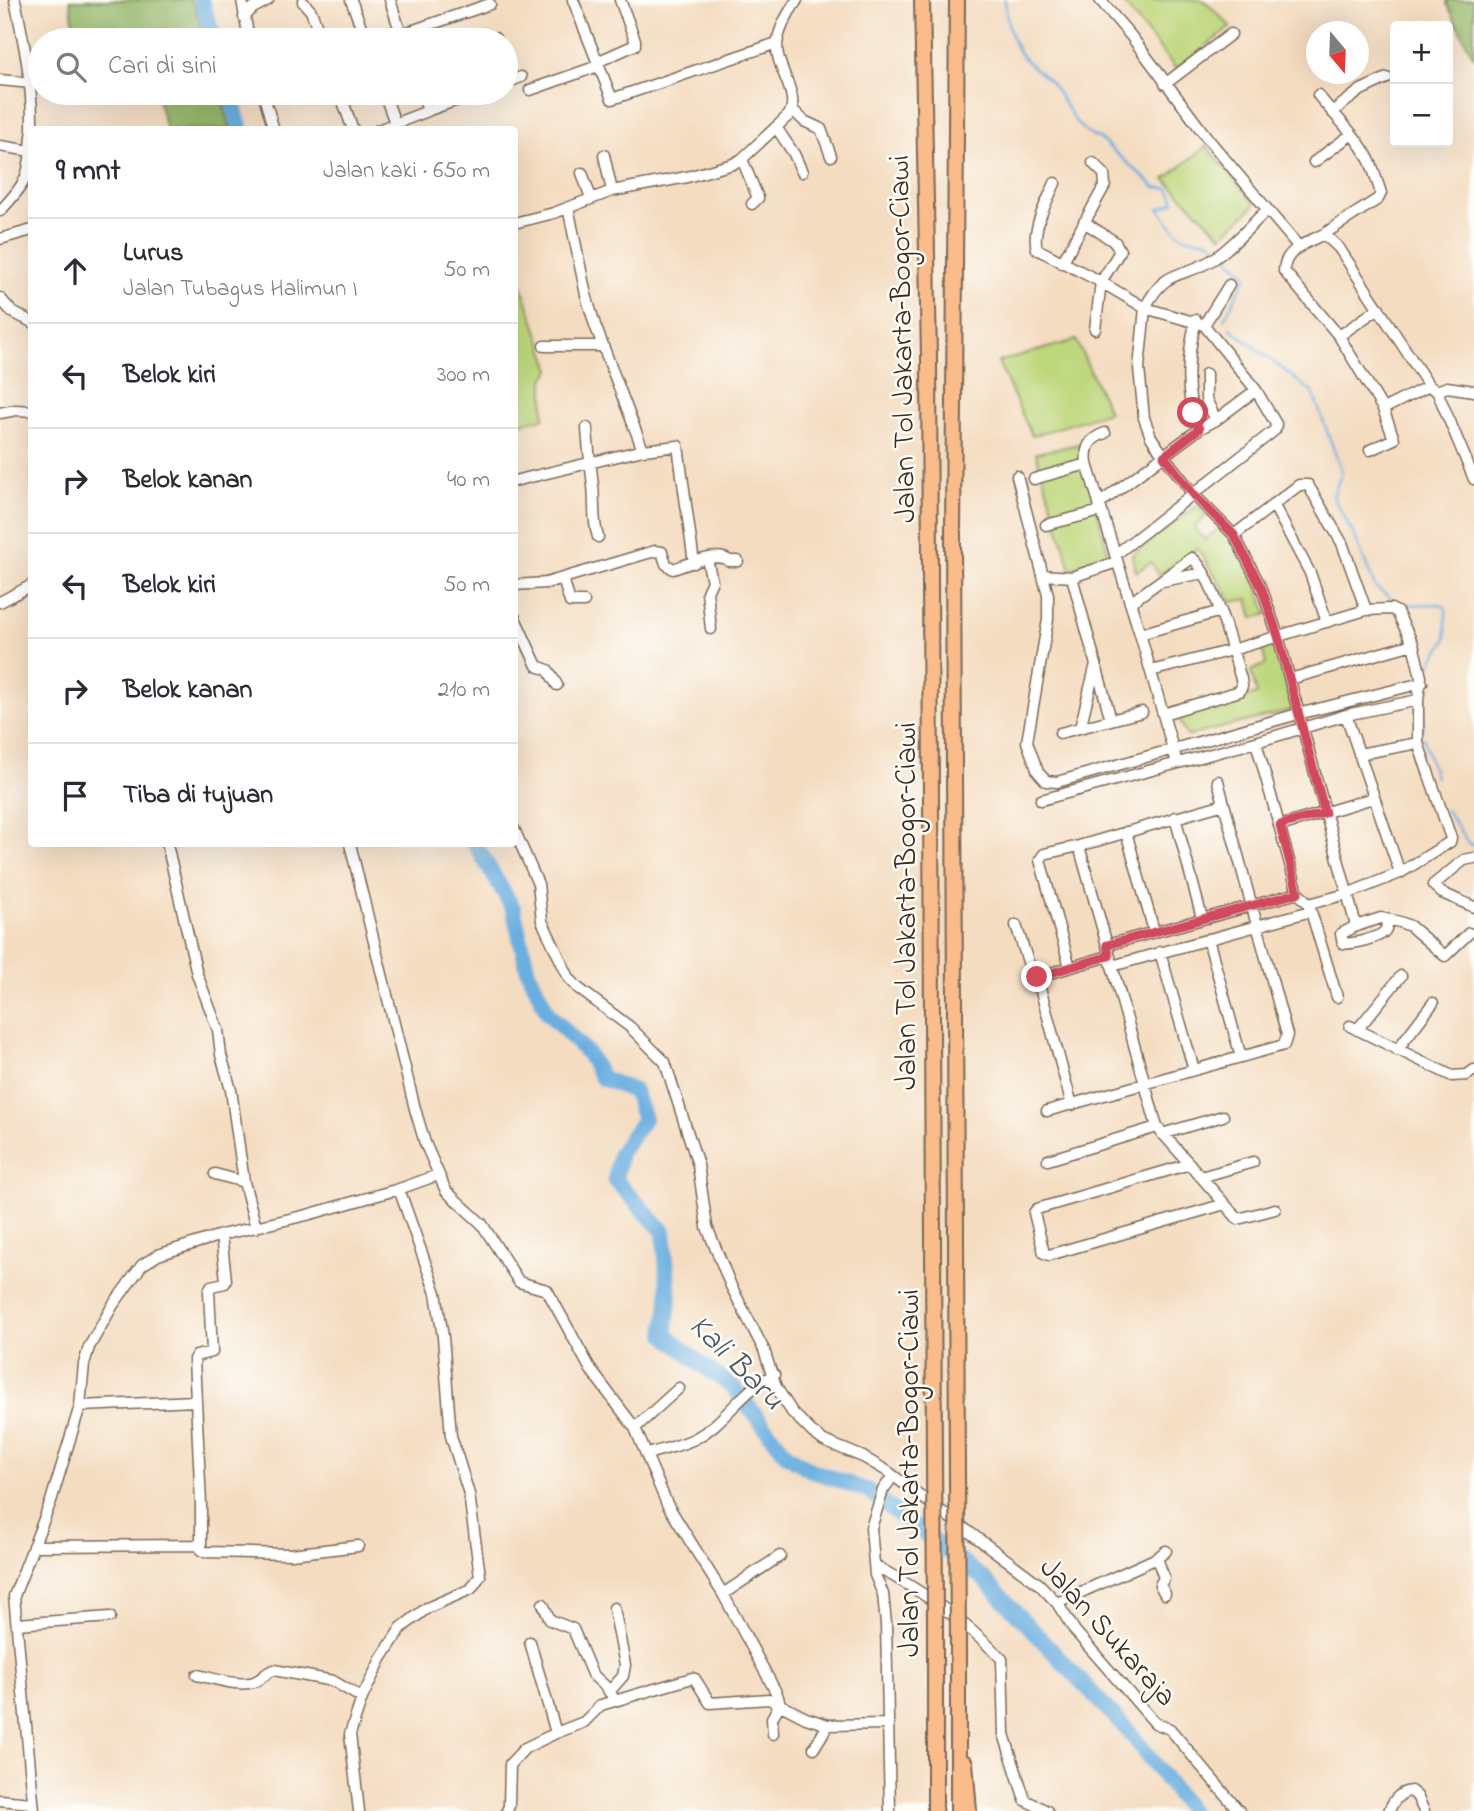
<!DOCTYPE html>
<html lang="id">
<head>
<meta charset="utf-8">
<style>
  :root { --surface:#fff; --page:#f7f7f7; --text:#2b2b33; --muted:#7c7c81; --line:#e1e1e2 }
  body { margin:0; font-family:"Indie Flower",sans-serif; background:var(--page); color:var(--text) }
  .controls { position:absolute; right:21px; top:21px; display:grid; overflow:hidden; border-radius:7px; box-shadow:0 7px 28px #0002 }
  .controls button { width:63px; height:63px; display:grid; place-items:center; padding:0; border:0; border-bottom:2px solid var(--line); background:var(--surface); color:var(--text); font:35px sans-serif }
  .compass { position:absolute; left:1306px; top:21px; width:63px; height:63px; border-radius:50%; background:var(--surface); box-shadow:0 7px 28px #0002; rotate:161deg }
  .stop { position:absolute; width:21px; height:21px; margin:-16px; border:5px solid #d1495b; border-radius:50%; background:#fff }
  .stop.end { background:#d1495b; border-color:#fff; box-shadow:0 2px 7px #0008 }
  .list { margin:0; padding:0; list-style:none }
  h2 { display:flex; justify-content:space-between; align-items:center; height:91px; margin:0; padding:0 28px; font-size:30px }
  h2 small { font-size:23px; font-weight:400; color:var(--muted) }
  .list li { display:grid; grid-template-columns:46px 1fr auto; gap:21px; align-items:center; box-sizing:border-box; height:105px; padding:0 28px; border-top:2px solid var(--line) }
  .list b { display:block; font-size:26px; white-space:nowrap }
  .list p { margin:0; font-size:23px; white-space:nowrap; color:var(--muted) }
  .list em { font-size:23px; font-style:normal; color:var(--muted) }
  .icon { flex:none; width:38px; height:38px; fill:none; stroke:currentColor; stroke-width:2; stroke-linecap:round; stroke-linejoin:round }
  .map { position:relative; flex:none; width:1474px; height:1811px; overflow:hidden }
  .search { position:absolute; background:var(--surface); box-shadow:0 7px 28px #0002; left:28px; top:28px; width:490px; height:77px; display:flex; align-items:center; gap:18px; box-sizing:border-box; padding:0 24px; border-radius:38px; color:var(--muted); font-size:26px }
  .panel { position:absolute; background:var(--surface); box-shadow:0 7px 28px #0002; left:28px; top:126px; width:490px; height:721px; border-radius:7px }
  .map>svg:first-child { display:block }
</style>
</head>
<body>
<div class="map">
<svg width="1474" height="1811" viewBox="0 0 1474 1811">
  <rect width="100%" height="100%" fill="#fdfcf7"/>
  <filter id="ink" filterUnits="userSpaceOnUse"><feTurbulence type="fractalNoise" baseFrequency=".0143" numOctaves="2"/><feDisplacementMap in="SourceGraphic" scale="14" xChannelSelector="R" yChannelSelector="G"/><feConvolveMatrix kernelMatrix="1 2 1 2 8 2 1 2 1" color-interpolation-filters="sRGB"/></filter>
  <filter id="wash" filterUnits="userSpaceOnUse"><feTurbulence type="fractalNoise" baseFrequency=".00686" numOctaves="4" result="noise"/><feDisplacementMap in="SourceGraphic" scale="28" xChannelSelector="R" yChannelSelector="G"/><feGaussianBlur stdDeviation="1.57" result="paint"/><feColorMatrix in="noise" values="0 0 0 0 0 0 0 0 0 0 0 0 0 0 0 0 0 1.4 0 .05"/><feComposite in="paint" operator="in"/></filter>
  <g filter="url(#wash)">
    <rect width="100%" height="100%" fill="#f4dcc0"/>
    <path fill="#bed77b" stroke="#7c804c" stroke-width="2" d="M1121,0H1204L1231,27L1176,69Z
      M1207,146L1255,205L1222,236L1165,179Z
      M517,273L551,370L544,379V418L515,425L514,274Z
      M1076,340L1109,412L1032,436L998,362Z
      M1079,444L1108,553L1071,569L1036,453Z
      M1198,505L1207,515L1194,528L1205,540L1221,526C1243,551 1257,583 1268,614L1253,618L1248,599L1232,602L1197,548L1159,575L1151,562L1136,572L1132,555Z
      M1275,645L1293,710L1187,736L1177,716L1257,694L1251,671L1266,664L1262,648Z"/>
    <path fill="#96b86b" stroke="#687144" stroke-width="2" d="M70,0H193L205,40H143L140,29L76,40Z
      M1447,0H1474V58L1447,4Z
      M156,93H220L231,129H166Z"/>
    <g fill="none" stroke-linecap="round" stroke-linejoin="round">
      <path stroke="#6baee0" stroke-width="2.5" d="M1005,0C1006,19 1009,35 1019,52C1026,64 1041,72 1050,82C1065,99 1075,134 1099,138L1155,187L1169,189L1175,202L1159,209C1166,217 1172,229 1181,235C1196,244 1206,233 1222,250
        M1224,319L1247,276L1226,255
        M1230,328L1313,393L1342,472L1333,496L1355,537L1375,587L1400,605L1440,604L1446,608V640L1426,670L1425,678
        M1423,730L1425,684
        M1423,737L1435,777
        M1446,810L1469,844L1474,845"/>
      <path stroke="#6baee0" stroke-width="16" d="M201,0L215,40
        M230,93L241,130
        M475,844L513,908L528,971L548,1013L588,1054L602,1078L634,1091L644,1119L620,1153L615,1180L664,1232L669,1300L665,1334L702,1365L733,1387L787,1455L811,1470L868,1491L984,1579L1132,1735L1190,1811"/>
    </g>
  </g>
  <g filter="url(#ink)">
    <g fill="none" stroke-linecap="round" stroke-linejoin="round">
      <g stroke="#7c6857" stroke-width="13">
        <path id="minor" d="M15,0C24,43 33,85 32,130
          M242,0L249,40
          M351,0L366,40
          M390,0L403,40
          M573,0L612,99L777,43
          M1100,0L1131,36L1208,139L1298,246
          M303,2L311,11L322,40
          M244,17L253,8L268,0
          M385,40L490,4
          M490,40L495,38
          M597,62L635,45V40L620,0
          M0,80L31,83
          M506,83L521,77
          M1165,84L1231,34
          M530,90L598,66
          M263,93L274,130
          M340,93L353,130
          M384,93L395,123
          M1318,95C1336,118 1361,139 1372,166C1375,175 1378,184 1381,193L1378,199L1324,234
          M792,109L804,121L821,129L831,156
          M429,110L477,93
          M1332,112L1361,90L1387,78
          M776,127L794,154L802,172
          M378,130L428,111L422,93
          M0,146L31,151
          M604,155L612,191
          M742,159L758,198L752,204
          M1314,162L1352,134
          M582,173L591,198
          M1055,183C1047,202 1031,229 1037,249L1101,282L1145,308L1204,325L1256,390L1276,424L1275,430L1115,555
          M568,207L586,295L595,325L643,450
          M1267,210C1250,226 1234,245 1215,258C1183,280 1167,265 1145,308L1139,368L1144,418L1151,437L1164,456L1194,495L1234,535L1262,589L1278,636L1356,926L1381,918L1400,922L1410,926L1445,956L1469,933
          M0,211C29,181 29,175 32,135
          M1084,222L1115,242L1120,251L1101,282L1095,329
          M514,223L554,213L612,191L687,177L733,164L742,159L789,115C801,95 776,69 777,46C778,30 788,13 797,0
          M0,239L32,230
          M1062,263L1105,185L1104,174L1093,163
          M0,298L12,312L32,322
          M1196,320C1187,356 1183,395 1199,429
          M1204,325L1229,285
          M1339,336L1379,308
          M544,346H603
          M1206,374V399L1216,420
          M1429,386L1383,409L1339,336L1284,271C1284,250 1308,242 1324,234L1339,248L1429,386L1437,391L1447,387L1474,391
          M1437,391L1474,479
          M0,413L16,410L32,411
          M587,428C588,448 591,466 593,486C595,503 592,519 598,537
          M1105,433C1089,439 1085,447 1087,464L1140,634L1177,763
          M1370,450L1394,439L1383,409
          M1017,476L1048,595V619L1027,742L1038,772L1046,781L1057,782L1298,714L1422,683
          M1034,479L1087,464
          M514,481L643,450L678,446L694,563
          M1099,504L1199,429L1216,420L1256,390
          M1273,504L1310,573L1327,622
          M1046,525L1101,511
          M1234,535L1299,485H1308L1342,543L1366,610
          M707,559L712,581L707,592L711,629
          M1043,575L1072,577L1117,562
          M1072,577L1111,720
          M563,579L570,602H584
          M1163,581L1203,573
          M514,585L546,583L655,551L662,552L666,564L673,569C688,564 718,551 729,561H738
          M0,602L32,585
          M1130,603L1192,558C1213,573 1233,653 1241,679L1242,686L1240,691L1163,714
          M514,616L537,666L548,670L557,685
          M1140,634L1221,611
          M1151,671L1232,650L1366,610L1391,609L1397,612L1413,644L1421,677L1418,700V743L1451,838L1450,842L1400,873L1347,894L1309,904L1298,893L1256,742L1346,715L1418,700
          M1290,679L1413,644
          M1346,715L1400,873
          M1080,728L1096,664
          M1060,733L1142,712
          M1359,754L1418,743
          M1218,781L1224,804
          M1041,800L1256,742
          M1175,817L1202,918
          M1280,826L1373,798
          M514,829L538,884L542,921L569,978L578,988L630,1027L665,1062L698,1165L707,1227L731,1286L764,1350L776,1387L792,1412L812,1432L824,1441L863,1457L887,1471L1039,1584L1057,1603L1075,1631L1155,1723L1170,1729L1239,1811
          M1126,832L1154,931
          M167,844L197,974L218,1030L221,1055L231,1090L244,1182
          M350,844L415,1109L425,1143L446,1191L482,1224L519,1282L547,1290L591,1370L635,1428L667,1504L723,1594L777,1694L780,1704L772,1718L773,1734
          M1474,858L1464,860L1433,885L1442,893L1474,907
          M1298,893L1107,945L1112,966L1311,911
          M1309,905L1337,997
          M1016,925L1032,974L1037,977L1072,1105
          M1356,926L1341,934L1343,943C1351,945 1378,938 1384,932C1387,929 1387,925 1388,921
          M1208,939L1241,1057
          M1160,952L1194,1070
          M1112,966L1157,1127L1238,1219L1275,1209
          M1070,967L1040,860L1044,854L1079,846
          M1037,977L1109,956
          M1350,1026L1452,1076L1467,1075L1474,1070
          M1357,1030L1401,976
          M1397,1050L1433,1003
          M1047,1111L1284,1045L1287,1035L1224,804L1079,846L1107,945
          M1162,1134L1223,1116
          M1048,1160L1157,1127
          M1190,1164L1037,1209L1034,1213L1044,1253L1049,1255L1225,1204
          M215,1174L244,1182L256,1228
          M1201,1177L1253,1162
          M221,1235L226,1280L225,1283L211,1286L209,1291L212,1352L196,1356L194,1359L201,1504V1550L205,1552L291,1554L358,1546
          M80,1406L196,1401
          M635,1428L679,1388
          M648,1454C663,1449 681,1446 696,1438C726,1422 741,1390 774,1375
          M33,1546L199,1545
          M1157,1558L1164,1578L1160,1585L1165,1594
          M875,1566C926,1593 962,1619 1002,1659L1004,1734L1025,1800L1047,1811
          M723,1594L780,1556
          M1057,1603L1157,1558L1166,1551
          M543,1604L550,1620L573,1629L592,1674L606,1687L615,1700
          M17,1624L110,1617
          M530,1642L556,1733
          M197,1675C213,1678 238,1687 254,1682C263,1679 265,1672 274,1670L333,1681L362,1698
          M609,1692L623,1676L625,1665L614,1608
          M814,1748L828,1725
          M0,1800L31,1803
          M34,1811L14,1596L51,1501L80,1406L84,1364L89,1347L113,1305L142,1265L158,1255L221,1235L307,1215L399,1189L438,1175
          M359,1811L350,1734L362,1698L381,1659L401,1628L427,1608L471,1589L480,1576L469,1494L451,1436L443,1337L436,1293L399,1189
          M507,1811L509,1806L510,1764L525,1748L556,1733L584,1722L601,1705L692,1678L695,1679L710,1703L769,1699L806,1718L828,1725L889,1724
          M890,1811L886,1624L883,1594L875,1575L871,1528L883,1490L893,1476
          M1389,1811C1393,1801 1399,1792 1411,1791L1417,1796L1424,1811"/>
      </g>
      <g stroke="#7c6857" stroke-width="18">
        <path id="highway" d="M922,0L929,356L934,1460
          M957,1475L953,532L957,0
          M935,1614V1811
          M958,1642V1811
          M965,1763L969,1811"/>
      </g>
      <use href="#minor" stroke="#fff" stroke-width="10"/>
      <use href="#highway" stroke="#f9bc8a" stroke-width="14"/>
      <g stroke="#7c6857" stroke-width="18" stroke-linecap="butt">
        <path id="highway-bridge" d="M934,1460L935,1614
          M957,1475L958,1642"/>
      </g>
      <use href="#highway-bridge" stroke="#f9bc8a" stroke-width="14"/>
    </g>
  </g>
  <g fill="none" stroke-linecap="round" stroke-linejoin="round" filter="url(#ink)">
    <path stroke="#d1495b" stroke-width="9" d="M1037,977L1109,956L1107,945L1298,893L1280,825L1325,813L1278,636L1262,589L1234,535L1194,495L1164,456L1199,429L1193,413"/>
  </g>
  <g text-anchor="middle" stroke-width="5" stroke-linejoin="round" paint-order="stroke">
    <g font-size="30" fill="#3b2a1e" stroke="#fdfcf7">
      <text transform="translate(901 339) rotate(-91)" y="10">Jalan Tol Jakarta–Bogor–Ciawi</text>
      <text transform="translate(905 906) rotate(-90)" y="10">Jalan Tol Jakarta–Bogor–Ciawi</text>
      <text transform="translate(908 1473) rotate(-90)" y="10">Jalan Tol Jakarta–Bogor–Ciawi</text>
      <text transform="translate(1109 1631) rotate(48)" y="10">Jalan Sukaraja</text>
    </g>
    <g font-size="32" font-style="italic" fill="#4c5862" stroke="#fdfcf7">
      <text transform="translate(738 1361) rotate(45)" y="11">Kali Baru</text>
    </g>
  </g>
</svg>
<div class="controls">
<button>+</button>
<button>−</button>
</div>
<svg class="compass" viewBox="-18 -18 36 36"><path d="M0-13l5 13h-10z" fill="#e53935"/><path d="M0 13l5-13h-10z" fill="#7c7c81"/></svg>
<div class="stop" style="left:1193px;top:413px"></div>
<div class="stop end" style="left:1037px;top:977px"></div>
<div class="search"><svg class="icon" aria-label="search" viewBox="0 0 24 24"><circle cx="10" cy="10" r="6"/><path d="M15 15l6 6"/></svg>Cari di sini</div>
<section class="panel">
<h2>9 mnt<small>Jalan kaki · 650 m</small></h2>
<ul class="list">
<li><svg class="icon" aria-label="ahead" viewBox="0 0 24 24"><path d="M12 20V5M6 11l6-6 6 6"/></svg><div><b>Lurus</b><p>Jalan Tubagus Halimun I</p></div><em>50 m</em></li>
<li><svg class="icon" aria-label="left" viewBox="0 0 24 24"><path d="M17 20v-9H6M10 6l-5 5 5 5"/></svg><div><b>Belok kiri</b></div><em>300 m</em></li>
<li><svg class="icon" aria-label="right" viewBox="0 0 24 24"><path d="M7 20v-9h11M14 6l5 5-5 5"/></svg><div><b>Belok kanan</b></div><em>40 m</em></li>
<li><svg class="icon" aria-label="left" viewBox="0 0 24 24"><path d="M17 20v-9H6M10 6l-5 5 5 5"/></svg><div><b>Belok kiri</b></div><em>50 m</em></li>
<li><svg class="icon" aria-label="right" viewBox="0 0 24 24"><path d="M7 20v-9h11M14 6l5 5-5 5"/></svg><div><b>Belok kanan</b></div><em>210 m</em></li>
<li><svg class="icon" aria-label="arrive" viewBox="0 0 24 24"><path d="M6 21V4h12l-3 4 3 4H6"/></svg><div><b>Tiba di tujuan</b></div></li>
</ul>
</section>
</div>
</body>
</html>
